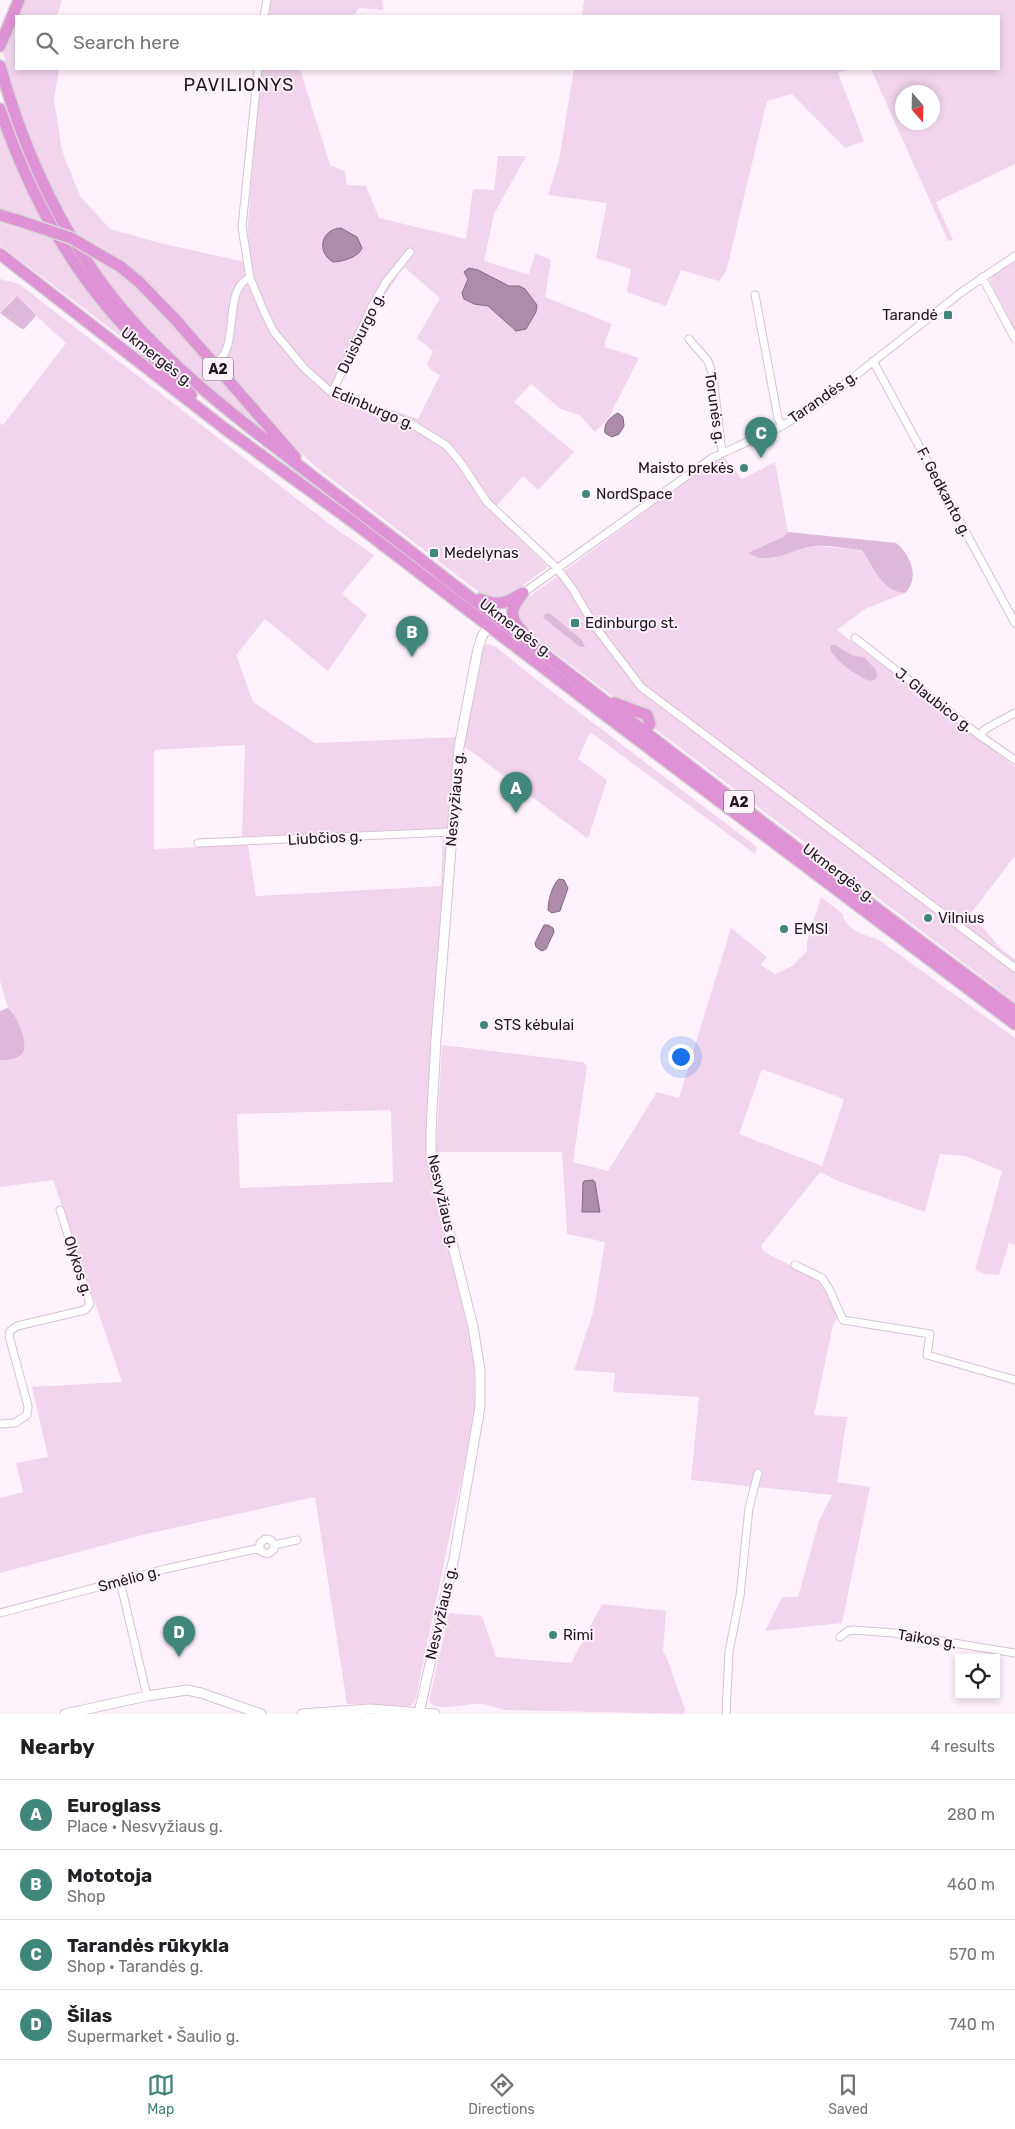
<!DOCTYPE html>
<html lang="en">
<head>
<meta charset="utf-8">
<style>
  :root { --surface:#fff; --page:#f6f6f6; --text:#202124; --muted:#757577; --line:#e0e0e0; --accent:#41867a }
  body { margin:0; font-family:Rubik,sans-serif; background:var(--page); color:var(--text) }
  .controls { position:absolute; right:15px; bottom:15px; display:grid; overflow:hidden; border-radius:0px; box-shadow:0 2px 8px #0003 }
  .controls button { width:45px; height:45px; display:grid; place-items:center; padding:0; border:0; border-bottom:1px solid var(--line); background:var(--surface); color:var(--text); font:25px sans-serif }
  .compass { position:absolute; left:895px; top:85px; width:45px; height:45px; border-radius:50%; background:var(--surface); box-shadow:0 2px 8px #0003; rotate:160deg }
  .you { position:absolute; left:680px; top:1056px; width:18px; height:18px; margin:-12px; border:4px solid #fff; border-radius:50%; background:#1a73e8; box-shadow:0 0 0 8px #1a73e833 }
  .badge { display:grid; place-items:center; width:32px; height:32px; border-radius:50%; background:var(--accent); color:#fff; font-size:16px; font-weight:700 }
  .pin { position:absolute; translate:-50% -41px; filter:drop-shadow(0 1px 2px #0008) }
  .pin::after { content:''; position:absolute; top:26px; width:18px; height:15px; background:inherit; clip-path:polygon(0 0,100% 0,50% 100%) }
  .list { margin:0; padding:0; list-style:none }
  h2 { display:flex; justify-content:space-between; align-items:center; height:65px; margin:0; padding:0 20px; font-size:21px }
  h2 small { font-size:16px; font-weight:400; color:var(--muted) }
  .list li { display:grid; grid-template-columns:32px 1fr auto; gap:15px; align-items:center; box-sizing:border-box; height:70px; padding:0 20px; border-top:1px solid var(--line) }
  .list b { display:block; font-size:19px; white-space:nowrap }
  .list p { margin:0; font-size:16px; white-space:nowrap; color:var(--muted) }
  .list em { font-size:16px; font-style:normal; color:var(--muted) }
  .icon { flex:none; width:28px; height:28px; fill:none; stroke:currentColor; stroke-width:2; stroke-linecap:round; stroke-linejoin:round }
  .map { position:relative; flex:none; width:1015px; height:1714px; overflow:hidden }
  .search { position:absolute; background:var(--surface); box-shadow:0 2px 8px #0003; left:15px; right:15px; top:15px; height:55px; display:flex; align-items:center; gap:12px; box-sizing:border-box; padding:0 18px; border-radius:0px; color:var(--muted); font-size:19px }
  .sheet { height:345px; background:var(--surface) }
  nav { display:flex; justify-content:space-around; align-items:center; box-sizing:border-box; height:70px; border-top:1px solid var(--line); background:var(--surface); font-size:14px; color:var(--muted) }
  nav a { display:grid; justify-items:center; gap:2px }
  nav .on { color:var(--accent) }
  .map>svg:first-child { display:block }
</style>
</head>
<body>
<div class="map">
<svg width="1015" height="1714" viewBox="0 0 1015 1714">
  <rect width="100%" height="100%" fill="#fff2fc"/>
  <path fill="#f2d5ed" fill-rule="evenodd" d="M26,0H62L57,16H20Z
    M270,0H382L383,10L359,8L353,16H267Z
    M584,0H1015V164L936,202L953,240L948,241L871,69H999V16H582ZM902,92H932V122H902Z
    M16,26V69H59L54,99L62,151L80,196L110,229L160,243L245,262L260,69H300L330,165L345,171L347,185L366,186L379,218L466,239L473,189L494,190L498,156H526L494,214L484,261L529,275L535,253L551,260L545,297L612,324L605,341V347L639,358L608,419L595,432L579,415L561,409L531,384L514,402L574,452L538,490L523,476L492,511L548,567L503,600L488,599L317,468L299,451L164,297L139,273L108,251L78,234L50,184L35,152L23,121L3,53ZM404,267L440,298L417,338L433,351L427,364L431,370L440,375L418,419L336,391L379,304ZM474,268L509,286H519L513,330L492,308L470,303L463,297C461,289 470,285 467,276Z
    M574,69H851L838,73L864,141L845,148L792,94L767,101L726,272L719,281L681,270L666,306L627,292L631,269L596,258L607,203L548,195L559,160Z
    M0,128L16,168L41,220L0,209Z
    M0,223L51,237L77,277L128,342L0,245Z
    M91,254C160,298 210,367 263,428L207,386L168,351L121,299L98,269Z
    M1015,261V330L990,282L992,276Z
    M0,279L19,284L336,529L374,555L342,594L367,615L328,671L265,619L236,655L253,702L315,743L458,737L449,811L426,1138L430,1173L448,1243L474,1357L475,1414L415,1702L410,1706L347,1704L315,1497L146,1534L0,1573V1498L23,1492L16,1463L48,1457L32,1387L122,1382L53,1180L0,1187V1060H3L17,1022L13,1012L8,1008L0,981V423L3,425L66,343L15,297L0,312ZM245,745L242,837L443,828L441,886L256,896L248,845L154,849V750ZM391,1110L393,1182L240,1188L237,1114Z
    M724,457L742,479L775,462L788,532L783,537L749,553L774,558L797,549L817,546L862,550C873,567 882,592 905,593L865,609L837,630L1015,767V856L971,913L1001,949L1015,959V1002L654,728V717L648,709L619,701L519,626L517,611L526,599L710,464ZM835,645L854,656L869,681L836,657Z
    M488,644L496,647L542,684L757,847L755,854L590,732L578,759L607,780L588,839L464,746L481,649L484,645Z
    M821,897L843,914C843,929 867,936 879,940L1015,1038V1245L1009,1243L999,1275L985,1274L975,1270L1002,1171L965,1156L940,1154L925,1212L840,1182L820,1172L761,1246L764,1252L822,1281L838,1317L833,1325L814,1415L847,1417L837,1482L870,1487L842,1623L765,1631L782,1597H798L819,1521L832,1495L691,1480L699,1397L613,1392L615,1373L574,1370L594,1309L605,1242L567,1234L562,1152H436L442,1045L583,1062L587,1066L573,1162L608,1171L657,1092L679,1098L731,928L767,957L761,965L775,974L792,966L807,951V942ZM762,1069L844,1099L822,1166L739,1134Z
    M602,1604L666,1611L663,1652L666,1656L685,1709L684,1714L505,1710C497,1708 489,1705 482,1704C468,1702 437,1714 429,1701L449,1613L482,1616L496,1657L571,1663Z"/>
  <path fill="#deb8d8" d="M17,296L35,314V317L24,329L20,328L0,313Z
    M788,532L896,543C911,555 920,578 905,593C882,592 873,567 862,550C847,549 830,545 815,546C793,548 770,567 748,553L783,537Z
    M547,613L552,615L582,640L585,647H580L545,619L543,617Z
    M831,645H835L854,656L864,657L876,670L877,676L875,680L869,681C856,675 836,662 830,649Z
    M8,1008C16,1013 30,1045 22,1054C18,1059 6,1060 0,1060V1011Z"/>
  <path fill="#ae8ba9" stroke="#83687f" d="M341,228L357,237L362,248C359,257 342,262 333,262C316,252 321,229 341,228Z
    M469,268L478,270L509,286H519L525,289L537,305L536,312L526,329L516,331L488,306L474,304L464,299L462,293L468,279L464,272Z
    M618,413L623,417L624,426L619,434L612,437L605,433C603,424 610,417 618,413Z
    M559,879L564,880L568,888L560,911L552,913L548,910C548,901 552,885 559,879Z
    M544,925H548L553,928L554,932L546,949L542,951L536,947L535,943Z
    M593,1180L595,1182L600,1212H582L583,1183L584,1181Z"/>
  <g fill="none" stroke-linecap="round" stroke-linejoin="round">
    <g stroke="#d6c2d3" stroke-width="9">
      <path id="minor" d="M264,16L267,0
        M258,69L242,227L250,278L265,314L274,332L305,369L332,393L412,424L447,446L461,463L487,502L557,568L572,588L594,625L641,687L1015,968
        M982,277L1015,339
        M755,295L778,418L782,426
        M689,339L708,361L713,376L722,453
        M873,361L1015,623
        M214,364C217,361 221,359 223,356C237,336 225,286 250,278
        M332,393L373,304L386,282L410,252
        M523,593L712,458L782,426L823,401L963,291L1015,256
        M855,638L979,735L1015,760
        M979,735L987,728L1015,713
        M198,843L452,832
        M795,1265L822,1278L829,1289L843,1320L930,1334L927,1355L1015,1380
        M0,1424L15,1423L27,1415L28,1406L9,1336L10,1331L17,1326L85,1310L90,1304L60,1210
        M274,1545L297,1540
        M260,1548V1543L265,1539L271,1540L274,1545
        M260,1548L262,1552L268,1554L274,1549V1545
        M120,1581L147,1696
        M0,1613L165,1569L260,1548
        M840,1637L848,1631L854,1630L893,1633L1015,1653
        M726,1714L729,1652L740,1596L749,1508L758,1473"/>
    </g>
    <g stroke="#d6c2d3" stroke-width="11">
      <path id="tertiary" d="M419,1713L454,1558L480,1407V1370L473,1327L431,1158V1131L436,1039L459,747L478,649L482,636L489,626
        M65,1714L147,1696L187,1690L201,1693L261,1714
        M302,1714L370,1709L435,1714"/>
    </g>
    <g stroke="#d6d5d6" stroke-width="14">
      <path id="trunk" d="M0,46L19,0
        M0,66C25,155 64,240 124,311C172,367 229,412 288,457C340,498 393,537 445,578C634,723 822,870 1015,1011
        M0,109C24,179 57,246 104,303C131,336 161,365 191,395
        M0,215L20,221
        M0,254L224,428L353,522L609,718L1015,1024
        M121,267L139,282L175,319L295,457
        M480,599C497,606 505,604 521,594
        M523,632C507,615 511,609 523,593
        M614,703L647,715L650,724L645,730L640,732"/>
    </g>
    <use href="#minor" stroke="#fff" stroke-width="7"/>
    <use href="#tertiary" stroke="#fff" stroke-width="9"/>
    <use href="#trunk" stroke="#e092d7" stroke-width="11"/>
    <g stroke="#d6d5d6" stroke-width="14" stroke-linecap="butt">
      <path id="trunk-bridge" d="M20,221L71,238L121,267"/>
    </g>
    <use href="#trunk-bridge" stroke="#e092d7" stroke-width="11"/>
  </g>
  <g fill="#41867a" stroke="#fff2fc" stroke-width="2">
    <rect x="943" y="310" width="10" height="10" rx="2.5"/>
    <circle cx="744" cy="468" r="5"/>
    <circle cx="586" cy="494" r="5"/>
    <rect x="429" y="548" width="10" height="10" rx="2.5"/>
    <rect x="570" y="618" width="10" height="10" rx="2.5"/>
    <circle cx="928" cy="918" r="5"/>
    <circle cx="784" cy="929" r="5"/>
    <circle cx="484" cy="1025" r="5"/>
    <circle cx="553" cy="1635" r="5"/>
  </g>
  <g text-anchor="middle" stroke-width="4" stroke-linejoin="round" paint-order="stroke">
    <g fill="#fff2fc" stroke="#625960" stroke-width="1">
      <rect x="203" y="357.5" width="30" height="23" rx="4"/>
      <rect x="724" y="790.5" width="30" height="23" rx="4"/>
    </g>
    <g font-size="14" font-weight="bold" fill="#1e171d">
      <text x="218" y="374">A2</text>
      <text x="739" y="807">A2</text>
    </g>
    <g font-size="15" fill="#1e171d" stroke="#fff2fc" text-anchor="start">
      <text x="938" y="320" text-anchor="end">Tarandė</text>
      <text x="734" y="473" text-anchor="end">Maisto prekės</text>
      <text x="596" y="499">NordSpace</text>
      <text x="444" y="558">Medelynas</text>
      <text x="585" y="628">Edinburgo st.</text>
      <text x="938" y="923">Vilnius</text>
      <text x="794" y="934">EMSI</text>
      <text x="494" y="1030">STS kėbulai</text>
      <text x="563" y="1640">Rimi</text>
    </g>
    <g font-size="15" fill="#1e171d" stroke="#fff2fc">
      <text transform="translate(361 333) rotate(-64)" y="5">Duisburgo g.</text>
      <text transform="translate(157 357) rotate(38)" y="5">Ukmergės g.</text>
      <text transform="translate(823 397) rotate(-35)" y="5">Tarandės g.</text>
      <text transform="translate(373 408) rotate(23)" y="5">Edinburgo g.</text>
      <text transform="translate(715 408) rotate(82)" y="5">Torunės g.</text>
      <text transform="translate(944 492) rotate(62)" y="5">F. Gedkanto g.</text>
      <text transform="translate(516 628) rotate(37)" y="5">Ukmergės g.</text>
      <text transform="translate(934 700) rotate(38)" y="5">J. Glaubico g.</text>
      <text transform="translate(455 799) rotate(-85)" y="5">Nesvyžiaus g.</text>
      <text transform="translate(325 838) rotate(-3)" y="5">Liubčios g.</text>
      <text transform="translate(839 873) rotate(37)" y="5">Ukmergės g.</text>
      <text transform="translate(443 1201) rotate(77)" y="5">Nesvyžiaus g.</text>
      <text transform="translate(78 1266) rotate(72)" y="5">Olykos g.</text>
      <text transform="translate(129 1579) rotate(-15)" y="5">Smėlio g.</text>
      <text transform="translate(441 1613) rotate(-77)" y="5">Nesvyžiaus g.</text>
      <text transform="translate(927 1639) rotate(9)" y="5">Taikos g.</text>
    </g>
    <g font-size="18" letter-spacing="1" fill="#1e171d" stroke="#fff2fc">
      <text x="239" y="91">PAVILIONYS</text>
    </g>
  </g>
</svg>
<div class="controls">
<button><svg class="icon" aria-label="locate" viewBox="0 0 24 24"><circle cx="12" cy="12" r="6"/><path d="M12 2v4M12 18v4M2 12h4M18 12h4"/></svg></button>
</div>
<svg class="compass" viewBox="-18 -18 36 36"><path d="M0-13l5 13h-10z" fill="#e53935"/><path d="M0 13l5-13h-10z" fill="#757577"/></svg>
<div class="you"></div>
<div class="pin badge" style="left:516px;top:813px">A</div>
<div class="pin badge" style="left:412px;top:657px">B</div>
<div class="pin badge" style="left:761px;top:458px">C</div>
<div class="pin badge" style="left:179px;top:1657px">D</div>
<div class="search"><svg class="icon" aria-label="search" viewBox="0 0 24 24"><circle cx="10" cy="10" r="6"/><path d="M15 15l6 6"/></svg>Search here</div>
</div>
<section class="sheet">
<h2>Nearby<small>4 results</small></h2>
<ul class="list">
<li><span class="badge">A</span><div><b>Euroglass</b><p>Place · Nesvyžiaus g.</p></div><em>280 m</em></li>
<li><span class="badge">B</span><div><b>Mototoja</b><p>Shop</p></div><em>460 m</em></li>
<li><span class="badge">C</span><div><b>Tarandės rūkykla</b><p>Shop · Tarandės g.</p></div><em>570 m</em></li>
<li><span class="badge">D</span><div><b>Šilas</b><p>Supermarket · Šaulio g.</p></div><em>740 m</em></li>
</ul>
</section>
<nav>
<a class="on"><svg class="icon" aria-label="map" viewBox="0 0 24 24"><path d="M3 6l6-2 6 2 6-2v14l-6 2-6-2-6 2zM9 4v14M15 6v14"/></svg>Map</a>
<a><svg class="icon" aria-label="directions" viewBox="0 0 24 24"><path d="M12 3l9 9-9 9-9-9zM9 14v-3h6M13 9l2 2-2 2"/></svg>Directions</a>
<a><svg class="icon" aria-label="saved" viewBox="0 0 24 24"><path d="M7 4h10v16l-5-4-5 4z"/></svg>Saved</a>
</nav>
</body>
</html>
